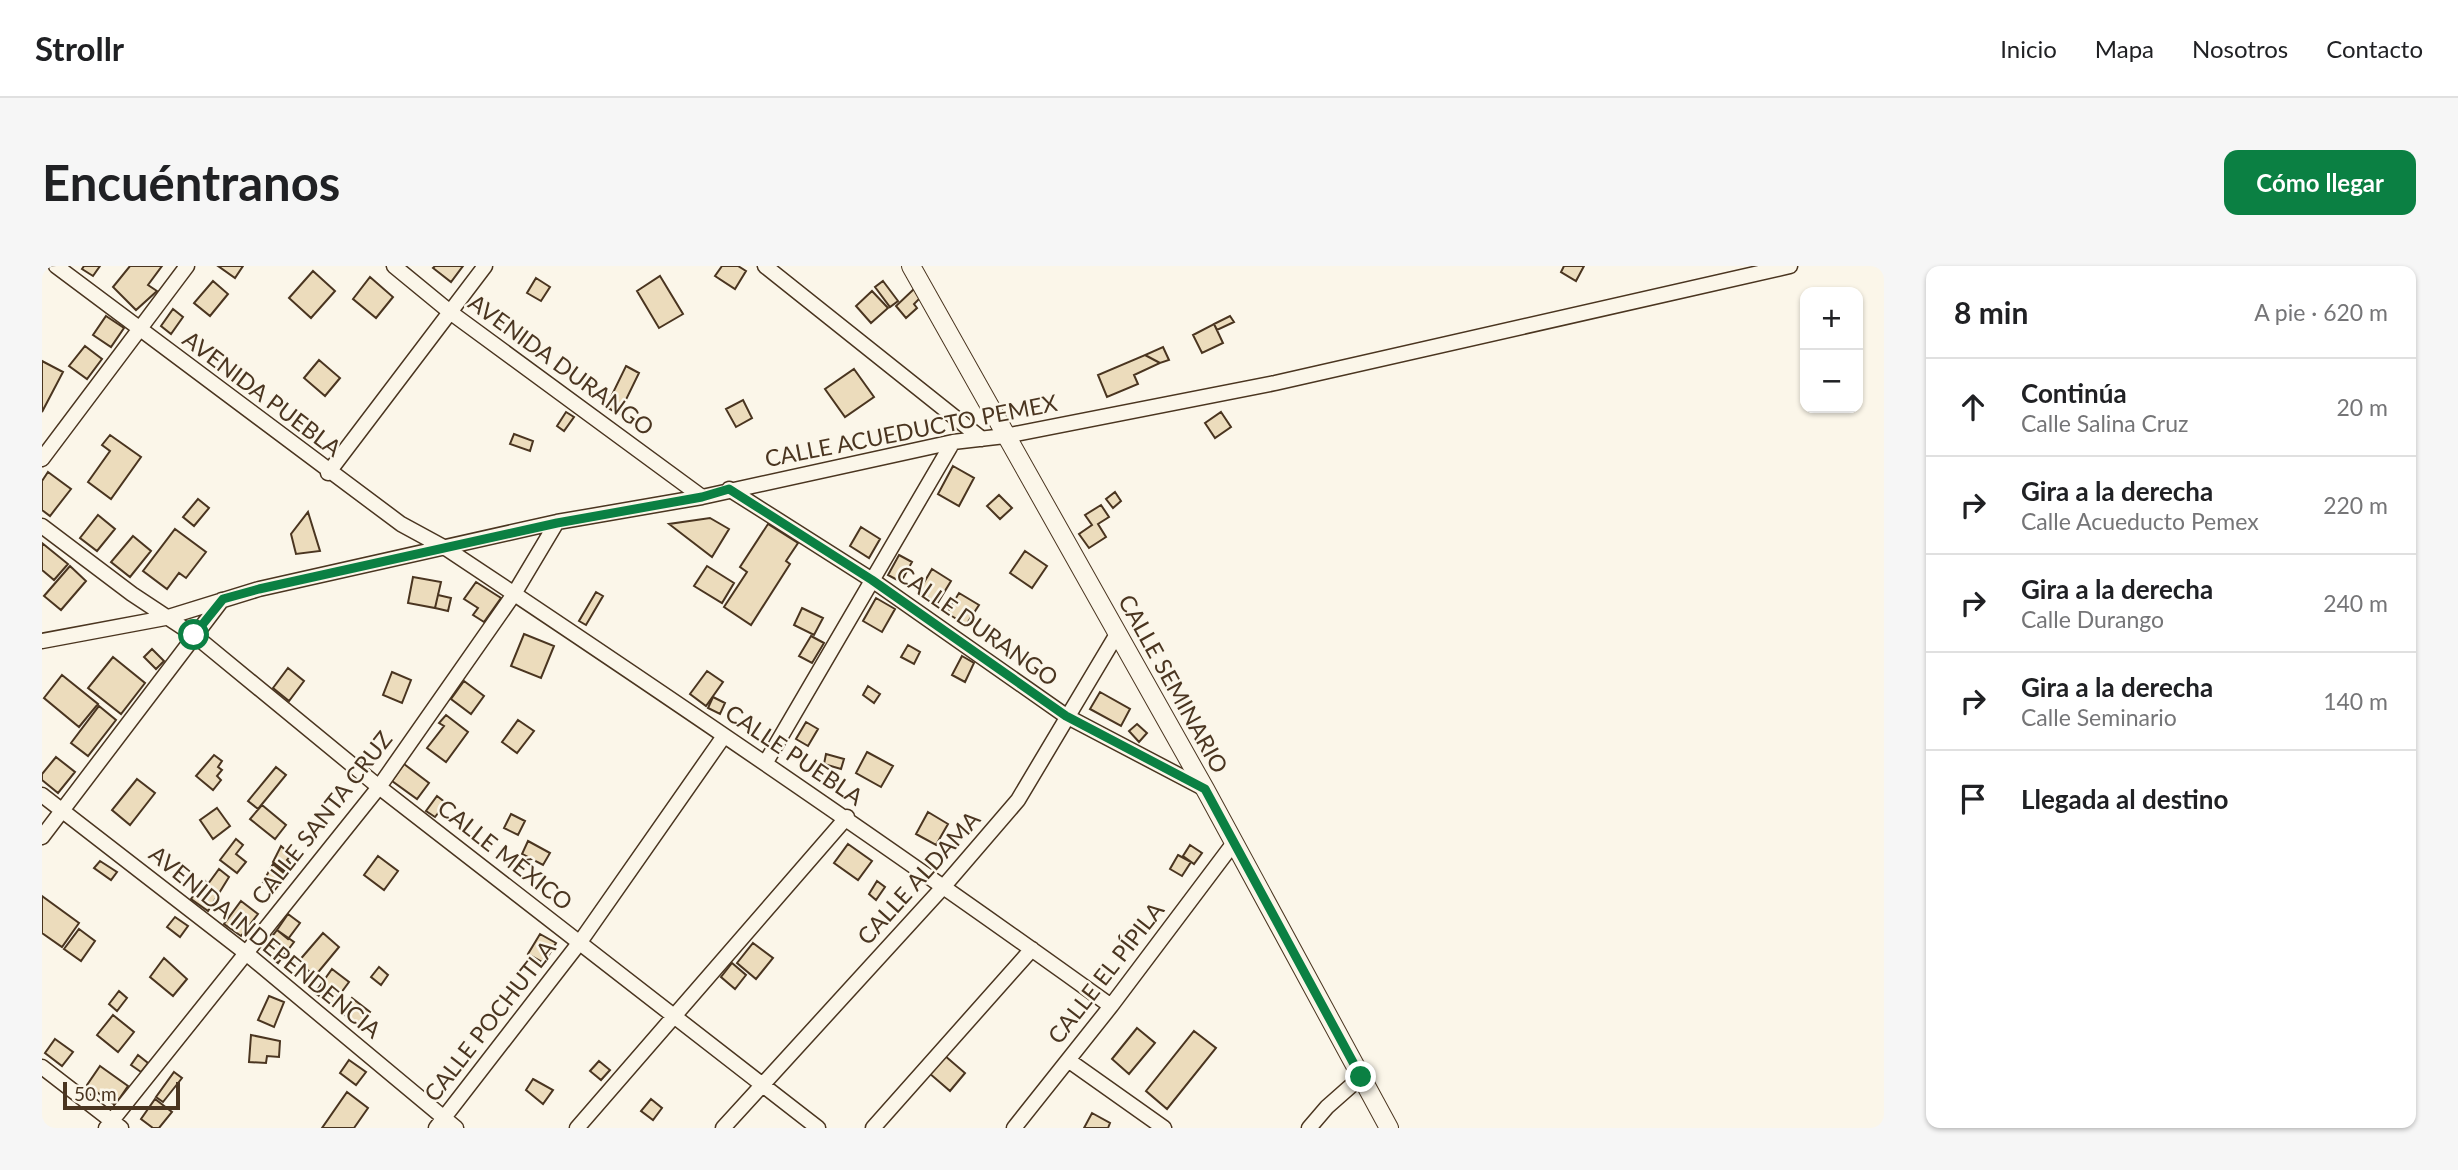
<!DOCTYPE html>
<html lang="es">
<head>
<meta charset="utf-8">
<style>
  :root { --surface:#fff; --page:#f6f6f6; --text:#202124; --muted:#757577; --line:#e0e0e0; --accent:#0b8043 }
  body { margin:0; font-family:Lato,sans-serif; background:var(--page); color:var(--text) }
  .controls { position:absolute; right:21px; top:21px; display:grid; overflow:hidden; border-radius:14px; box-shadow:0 2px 5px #0004 }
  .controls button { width:63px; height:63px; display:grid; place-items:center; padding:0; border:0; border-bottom:2px solid var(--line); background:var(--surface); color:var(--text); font:35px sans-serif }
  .scale { position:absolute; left:21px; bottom:18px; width:117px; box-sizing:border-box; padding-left:7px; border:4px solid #4a3520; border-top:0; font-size:19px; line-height:24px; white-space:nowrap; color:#4a3520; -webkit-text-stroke:5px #fbf6e9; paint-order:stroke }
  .stop { position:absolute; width:21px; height:21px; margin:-16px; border:5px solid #0b8043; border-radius:50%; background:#fff }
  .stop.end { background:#0b8043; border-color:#fff; box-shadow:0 2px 7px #0008 }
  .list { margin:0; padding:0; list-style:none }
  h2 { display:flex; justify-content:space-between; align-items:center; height:91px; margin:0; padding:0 28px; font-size:30px }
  h2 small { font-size:23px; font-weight:400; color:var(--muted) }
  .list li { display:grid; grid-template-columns:46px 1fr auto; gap:21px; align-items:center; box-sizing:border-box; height:98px; padding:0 28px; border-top:2px solid var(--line) }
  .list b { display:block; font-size:26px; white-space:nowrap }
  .list p { margin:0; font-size:23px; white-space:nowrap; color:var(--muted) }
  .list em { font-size:23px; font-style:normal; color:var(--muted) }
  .icon { flex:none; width:38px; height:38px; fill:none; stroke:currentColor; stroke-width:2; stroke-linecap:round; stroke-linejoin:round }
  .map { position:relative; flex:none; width:1842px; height:862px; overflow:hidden; border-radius:14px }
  header { display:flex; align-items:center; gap:42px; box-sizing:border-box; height:98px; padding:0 35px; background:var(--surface); border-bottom:2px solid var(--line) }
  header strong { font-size:33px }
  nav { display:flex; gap:38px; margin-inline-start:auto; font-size:24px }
  .intro { display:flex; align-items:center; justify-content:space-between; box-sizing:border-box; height:168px; padding:0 42px }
  h1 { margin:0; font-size:49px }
  .button { padding:18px 32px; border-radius:14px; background:var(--accent); color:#fff; font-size:24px; font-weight:700 }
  main { display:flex; gap:42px; padding:0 42px }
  aside { flex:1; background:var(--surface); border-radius:14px; box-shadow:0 2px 5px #0004 }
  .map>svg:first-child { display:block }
</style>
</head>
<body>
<header>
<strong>Strollr</strong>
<nav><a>Inicio</a><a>Mapa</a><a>Nosotros</a><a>Contacto</a></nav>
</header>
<div class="intro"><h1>Encuéntranos</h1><a class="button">Cómo llegar</a></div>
<main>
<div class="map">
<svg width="1842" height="862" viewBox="0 0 1842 862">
  <rect width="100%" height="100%" fill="#fbf6e9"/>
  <path fill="#ecdcbc" stroke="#4a3520" stroke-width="2" d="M42,0H58L51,10L40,3Z
    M88,0H120L106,19L115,25L94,44L71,21Z
    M176,0H201L193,12Z
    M393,0H421L409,16L391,2Z
    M680,0H696L704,5L693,23L673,10Z
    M1522,0H1542L1534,15L1519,6Z
    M271,5L293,25L269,52L247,32Z
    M618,10L641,48L617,62L595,25Z
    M328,11L351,31L334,52L311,33Z
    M494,12L508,21L499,35L485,27Z
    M171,15L186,28L168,50L152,37Z
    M841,15L856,35L848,41L833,21Z
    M872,23L879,31L872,38L875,42L864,52L854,40Z
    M830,25L846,42L829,57L814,40Z
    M131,43L141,51L129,68L119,60Z
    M64,50L82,62L69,81L51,69Z
    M1188,50L1192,56L1175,64L1172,58Z
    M1172,58L1181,77L1160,87L1151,69Z
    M43,80L60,93L45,113L27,100Z
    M1121,81L1127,94L1118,97L1103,89Z
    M1103,89L1118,97L1092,109L1096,118L1065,131L1056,109Z
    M277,94L298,112L283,130L262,112Z
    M0,95L21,106L0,146Z
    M584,100L597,107L577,148L564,141Z
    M812,103L832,131L803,151L783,123Z
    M701,134L710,152L694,161L684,143Z
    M524,146L532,151L522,165L515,160Z
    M1179,146L1189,161L1173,172L1163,157Z
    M472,168L491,175L488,185L468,178Z
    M68,169L99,191L69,233L46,216L68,185L60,179Z
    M911,200L932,212L917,240L896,228Z
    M6,206L29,223L8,250L0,244V215Z
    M1073,226L1079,235L1071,242L1064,233Z
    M957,229L970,242L958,253L945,240Z
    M156,233L167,242L152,260L141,251Z
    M1059,239L1067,251L1056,258L1064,271L1047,282L1037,268L1050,259L1043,249Z
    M266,246L278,285L254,288L249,268Z
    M56,249L73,263L55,285L38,272Z
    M668,252L687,263L670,291L627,258Z
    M726,258L756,277L744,295L748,298L709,359L682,341L705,306L698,301Z
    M819,261L838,273L827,292L808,280Z
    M133,263L164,286L144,312L137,307L125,323L101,305Z
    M91,270L109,285L88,311L69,296Z
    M0,277L26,298L12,314L0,304Z
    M983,285L1005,300L990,322L968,307Z
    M857,289L870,296L859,316L846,309Z
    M28,300L44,315L19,344L2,330Z
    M665,300L692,317L680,337L652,320Z
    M890,303L909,315L895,338L877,325Z
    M371,311L399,316L393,342L366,337Z
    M434,316L459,332L442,356L431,349L436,342L422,333Z
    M554,326L561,330L544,359L537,355Z
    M917,327L937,339L924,359L905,347Z
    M396,329L409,332L406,345L393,342Z
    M834,332L853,343L840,366L821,355Z
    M760,342L781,352L772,369L752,359Z
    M482,368L512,380L499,412L469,400Z
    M769,370L782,377L770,397L757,390Z
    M866,379L878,386L872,398L859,391Z
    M110,383L122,395L114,403L102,391Z
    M920,390L932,397L923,416L910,409Z
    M71,391L103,417L79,448L46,422Z
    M246,402L262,415L247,435L231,422Z
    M665,405L681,416L664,440L648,428Z
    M350,406L369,414L360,437L341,429Z
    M20,409L56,438L37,461L2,432Z
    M422,415L442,430L429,448L409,433Z
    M826,420L838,428L832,437L821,429Z
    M1058,426L1088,443L1079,460L1048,443Z
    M671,431L683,437L678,448L666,442Z
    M57,440L74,454L46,490L29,477Z
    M404,449L426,466L404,496L385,482L402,460L397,457Z
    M476,454L492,465L475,487L460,476Z
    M764,456L776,463L766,480L754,473Z
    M1095,458L1105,467L1097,476L1087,465Z
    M825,486L851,500L839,521L814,507Z
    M784,488L802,493L799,503L782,498Z
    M172,489L180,495L176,501L180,504L175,510L179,514L171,524L154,510Z
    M14,491L33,506L16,527L0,514V508Z
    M362,498L387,517L375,533L350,515Z
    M234,501L244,509L216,543L206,535Z
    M95,513L113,527L88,559L70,544Z
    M395,530L404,537L393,551L384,545Z
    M220,539L244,559L233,573L208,553Z
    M175,542L188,560L171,573L158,554Z
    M886,546L906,558L894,579L874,568Z
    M469,548L483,555L476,569L462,562Z
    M194,573L201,579L194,588L204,596L195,607L178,594Z
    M486,575L508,587L501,599L480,588Z
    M806,578L830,595L816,614L792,597Z
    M1148,579L1160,587L1152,598L1141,590Z
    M239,580L249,589L245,594L251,600L245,607L231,596Z
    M1136,589L1149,596L1140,610L1128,603Z
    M336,590L356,605L342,624L322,609Z
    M58,595L75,606L69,614L52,602Z
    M231,598L244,609L232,625L221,616Z
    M177,603L187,611L166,645L149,633L163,615L166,618Z
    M835,615L843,621L834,634L827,628Z
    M0,630L37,657L20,681L0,667Z
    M199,635L216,648L199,670L182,658Z
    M246,648L258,657L246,673L235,664Z
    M133,651L146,660L138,671L125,661Z
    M37,663L53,675L39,695L22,683Z
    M235,664L252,676L236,697L220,684Z
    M281,667L297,681L273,710L256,696Z
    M498,668L514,677L502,697L486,688Z
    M711,677L731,692L714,713L695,697Z
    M122,692L145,713L131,730L108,711Z
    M690,697L704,709L693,723L679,711Z
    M337,701L346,709L339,719L329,711Z
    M290,703L307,716L290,739L273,727Z
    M77,725L85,732L75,745L67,738Z
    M227,730L242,736L232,761L216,754Z
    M310,732L328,746L317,760L299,746Z
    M71,749L92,766L76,786L55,769Z
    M1095,762L1113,777L1087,808L1070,793Z
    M1152,765L1174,782L1125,843L1104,825Z
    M209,769L238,775L237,791L225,790L224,797L207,796Z
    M13,773L31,786L20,800L3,787Z
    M96,789L106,797L99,806L89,799Z
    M902,789L923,807L908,825L887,807Z
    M307,794L324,806L314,819L298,807Z
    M557,795L568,804L559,814L548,805Z
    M58,800L86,820L73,839L45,819Z
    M132,806L140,812L121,836L114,831Z
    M491,813L511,824L501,838L484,824Z
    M305,826L326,842L312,862H280Z
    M113,833L130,846L117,862H111L99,853Z
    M609,833L620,842L611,854L599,845Z
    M1050,847L1068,857L1066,862H1042Z"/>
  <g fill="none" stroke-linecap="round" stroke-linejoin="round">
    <g stroke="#4a3520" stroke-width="17">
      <path id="minor" d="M14,0L359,258L405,283C629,432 851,583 1069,740
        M352,0L408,46L660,231
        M723,0L940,173
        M0,193L145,0
        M286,207L443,0
        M687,223L830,314L1024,450L1163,523
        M0,260L90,328L152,369L337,521L776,862
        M0,375L123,352L217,323L515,256L660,231L911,176L963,170L1233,117L1748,0
        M724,496L911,176
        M0,529L204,687L414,862
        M0,571L180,334
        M1026,794L1122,862
        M0,801L79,862
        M64,862L337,521L472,328L515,256
        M394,862L538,676L682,470
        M535,862L805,551
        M681,862L903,619L976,534L1075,368
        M831,862L990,683
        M972,862L1069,740L1191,578
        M1267,862L1285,841L1319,811"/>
    </g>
    <g stroke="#4a3520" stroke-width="20">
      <path id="tertiary" d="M869,0L1163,523L1347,862"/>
    </g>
    <use href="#minor" stroke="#fbf6e9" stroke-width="14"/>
    <use href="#tertiary" stroke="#fbf6e9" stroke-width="18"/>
  </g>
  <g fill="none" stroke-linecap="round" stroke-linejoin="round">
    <path stroke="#0b8043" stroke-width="9" d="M152,369L181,333L217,323L515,257L660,231L687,223L830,314L1024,450L1163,523L1319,811"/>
  </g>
  <g text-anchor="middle" stroke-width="5" stroke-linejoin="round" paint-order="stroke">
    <g font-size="23" fill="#4a3520" stroke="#fbf6e9">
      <text transform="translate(519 99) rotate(36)" y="8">AVENIDA DURANGO</text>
      <text transform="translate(220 128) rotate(37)" y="8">AVENIDA PUEBLA</text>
      <text transform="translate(869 165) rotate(-11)" y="8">CALLE ACUEDUCTO PEMEX</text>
      <text transform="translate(935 360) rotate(35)" y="8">CALLE DURANGO</text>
      <text transform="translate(1131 418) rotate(61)" y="8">CALLE SEMINARIO</text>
      <text transform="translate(752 489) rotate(34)" y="8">CALLE PUEBLA</text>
      <text transform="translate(280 552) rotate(-52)" y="8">CALLE SANTA CRUZ</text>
      <text transform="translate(463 589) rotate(38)" y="8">CALLE MÉXICO</text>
      <text transform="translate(877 612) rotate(-48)" y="8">CALLE ALDAMA</text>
      <text transform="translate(223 676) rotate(39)" y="8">AVENIDA INDEPENDENCIA</text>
      <text transform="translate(1064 707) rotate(-52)" y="8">CALLE EL PÍPILA</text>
      <text transform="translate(448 755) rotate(-52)" y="8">CALLE POCHUTLA</text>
    </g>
  </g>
</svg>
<div class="controls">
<button>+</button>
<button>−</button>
</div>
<div class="scale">50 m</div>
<div class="stop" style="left:152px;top:369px"></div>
<div class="stop end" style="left:1319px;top:811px"></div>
</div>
<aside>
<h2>8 min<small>A pie · 620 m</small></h2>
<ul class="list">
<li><svg class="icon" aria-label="ahead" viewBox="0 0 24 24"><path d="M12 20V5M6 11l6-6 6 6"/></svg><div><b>Continúa</b><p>Calle Salina Cruz</p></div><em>20 m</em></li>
<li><svg class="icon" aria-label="right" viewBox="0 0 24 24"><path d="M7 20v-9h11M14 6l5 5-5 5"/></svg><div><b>Gira a la derecha</b><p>Calle Acueducto Pemex</p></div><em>220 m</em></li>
<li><svg class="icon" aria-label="right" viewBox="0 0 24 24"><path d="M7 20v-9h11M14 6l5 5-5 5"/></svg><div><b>Gira a la derecha</b><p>Calle Durango</p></div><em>240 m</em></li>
<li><svg class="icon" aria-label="right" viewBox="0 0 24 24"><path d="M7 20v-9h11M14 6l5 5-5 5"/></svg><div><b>Gira a la derecha</b><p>Calle Seminario</p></div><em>140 m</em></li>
<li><svg class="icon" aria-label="arrive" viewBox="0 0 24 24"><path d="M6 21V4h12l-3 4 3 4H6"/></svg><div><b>Llegada al destino</b></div></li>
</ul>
</aside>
</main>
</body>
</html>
